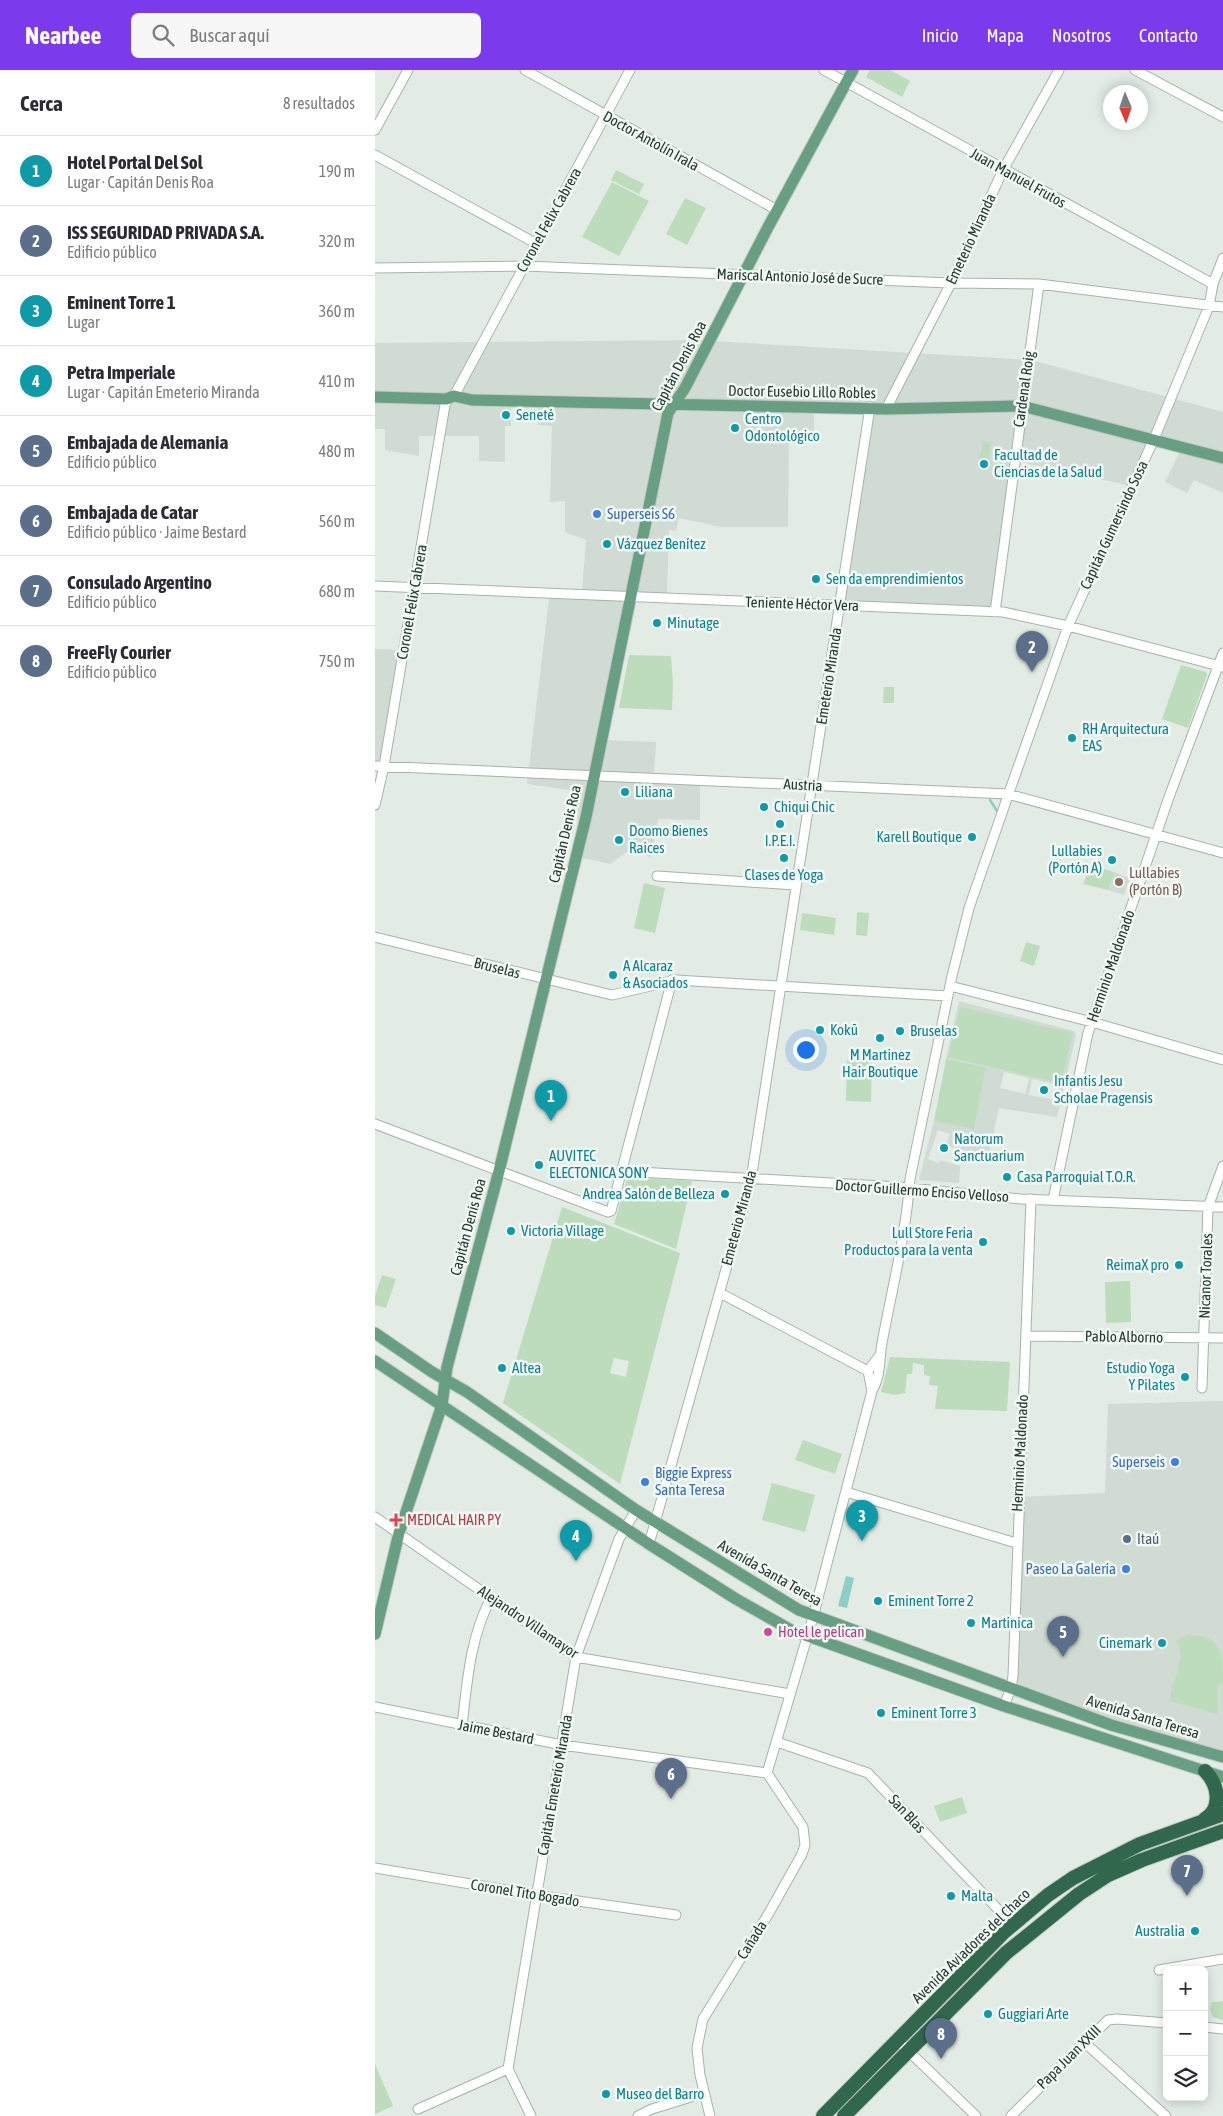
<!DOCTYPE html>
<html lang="es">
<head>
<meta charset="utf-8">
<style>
  :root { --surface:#fff; --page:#f7f7f7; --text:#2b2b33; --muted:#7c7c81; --line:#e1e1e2; --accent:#7c3aed }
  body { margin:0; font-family:"Asap Condensed",sans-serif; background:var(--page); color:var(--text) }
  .controls { position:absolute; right:15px; bottom:15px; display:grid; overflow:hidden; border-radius:8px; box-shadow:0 2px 12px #0003 }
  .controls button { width:45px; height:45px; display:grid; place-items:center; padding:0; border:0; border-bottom:1px solid var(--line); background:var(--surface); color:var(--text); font:25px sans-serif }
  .compass { position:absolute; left:728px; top:15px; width:45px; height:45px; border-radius:50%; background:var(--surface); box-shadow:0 2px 12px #0003; rotate:178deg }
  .you { position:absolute; left:430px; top:979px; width:18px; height:18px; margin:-12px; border:4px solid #fff; border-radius:50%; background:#1a73e8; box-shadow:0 0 0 8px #1a73e833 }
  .badge { display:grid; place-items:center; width:32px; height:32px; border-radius:50%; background:var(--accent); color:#fff; font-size:16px; font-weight:700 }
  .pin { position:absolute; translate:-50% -41px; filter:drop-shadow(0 1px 2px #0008) }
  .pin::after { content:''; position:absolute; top:26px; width:18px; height:15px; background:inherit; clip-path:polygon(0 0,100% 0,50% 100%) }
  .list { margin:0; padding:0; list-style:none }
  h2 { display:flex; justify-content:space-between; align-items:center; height:65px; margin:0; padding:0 20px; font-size:21px }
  h2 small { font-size:16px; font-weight:400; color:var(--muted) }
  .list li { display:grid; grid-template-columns:32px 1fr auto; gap:15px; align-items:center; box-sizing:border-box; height:70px; padding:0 20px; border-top:1px solid var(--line) }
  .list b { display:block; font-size:19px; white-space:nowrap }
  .list p { margin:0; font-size:16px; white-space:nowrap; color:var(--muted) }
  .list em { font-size:16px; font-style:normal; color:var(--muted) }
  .icon { flex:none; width:28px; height:28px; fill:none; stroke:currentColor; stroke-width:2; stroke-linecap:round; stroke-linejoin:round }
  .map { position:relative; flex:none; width:848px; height:2046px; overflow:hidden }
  header { display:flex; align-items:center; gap:30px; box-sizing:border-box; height:70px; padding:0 25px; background:var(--accent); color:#fff }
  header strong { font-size:24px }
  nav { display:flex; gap:28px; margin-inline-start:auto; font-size:18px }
  .search { width:350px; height:45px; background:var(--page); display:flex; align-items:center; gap:12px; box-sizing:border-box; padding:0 18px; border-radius:8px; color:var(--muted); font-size:19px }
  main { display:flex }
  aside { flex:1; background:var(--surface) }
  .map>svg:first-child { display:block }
</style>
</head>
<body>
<header>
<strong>Nearbee</strong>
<div class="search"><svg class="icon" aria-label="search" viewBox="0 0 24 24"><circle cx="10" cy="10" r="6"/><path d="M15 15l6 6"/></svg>Buscar aquí</div>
<nav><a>Inicio</a><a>Mapa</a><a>Nosotros</a><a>Contacto</a></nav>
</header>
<main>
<aside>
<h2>Cerca<small>8 resultados</small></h2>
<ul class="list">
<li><span class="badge" style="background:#0f9aa8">1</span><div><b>Hotel Portal Del Sol</b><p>Lugar · Capitán Denis Roa</p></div><em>190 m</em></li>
<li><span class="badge" style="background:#5c6f8a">2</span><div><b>ISS SEGURIDAD PRIVADA S.A.</b><p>Edificio público</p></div><em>320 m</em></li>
<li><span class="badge" style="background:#0f9aa8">3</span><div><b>Eminent Torre 1</b><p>Lugar</p></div><em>360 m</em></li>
<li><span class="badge" style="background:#0f9aa8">4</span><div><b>Petra Imperiale</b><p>Lugar · Capitán Emeterio Miranda</p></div><em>410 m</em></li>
<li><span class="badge" style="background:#5c6f8a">5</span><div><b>Embajada de Alemania</b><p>Edificio público</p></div><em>480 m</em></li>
<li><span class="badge" style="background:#5c6f8a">6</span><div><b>Embajada de Catar</b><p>Edificio público · Jaime Bestard</p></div><em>560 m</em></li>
<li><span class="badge" style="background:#5c6f8a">7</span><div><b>Consulado Argentino</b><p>Edificio público</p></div><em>680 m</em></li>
<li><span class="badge" style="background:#5c6f8a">8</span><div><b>FreeFly Courier</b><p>Edificio público</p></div><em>750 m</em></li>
</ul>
</aside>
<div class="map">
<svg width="848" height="2046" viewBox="0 0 848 2046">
  <rect width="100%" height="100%" fill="#e2ece5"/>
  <path fill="#d0dbd3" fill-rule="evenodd" d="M320,270L656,290L848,342V423L819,410L812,423L790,412L807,377L779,369L757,416L640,391L620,542L464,535L497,341H439V361H414L413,457H346L304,448L301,461L294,460L292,525L256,531L230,670L281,672L279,704L325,707V750L283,749L276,787L252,782L235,794L204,787L201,721L152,714L175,520L207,521L211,470L190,462V431L175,432L177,356L163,355V335L136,334V356H130V392L104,391V366H44V386L10,380V359H0V273Z
    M0,579L25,580L7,693H0Z
    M739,802L755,808L749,825L733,820Z
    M584,931L699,961L701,965L682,1047L624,1038L613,1088L571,1075L575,1064L563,1060L553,1089L564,1093L565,1090L585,1096L584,1113L544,1110L559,1051L599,1058L611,997L571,989ZM629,1002L654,1008L650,1024L625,1018ZM657,1009L684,1015L681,1030L654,1025Z
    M848,1331V1682L773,1663L639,1615L645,1427L730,1423L733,1334Z"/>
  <path fill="#bcdcbc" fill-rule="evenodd" d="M495,0H515L535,11L527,27L491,7Z
    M241,100L269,114L264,124L236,110Z
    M237,112L274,131L244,186L207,167Z
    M310,128L331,138L312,175L291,164Z
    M608,371L616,372L613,397L604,395Z
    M254,585L296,586L298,613L297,640L244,638Z
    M806,595L831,602L832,605L813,658L787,649Z
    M509,617H519V633H508Z
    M716,795L739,802L733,820L708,814Z
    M269,813L290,818L280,863L259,858Z
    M482,842L494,843L492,866L481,865Z
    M427,843L461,848L459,865L425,860Z
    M651,872L665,876L659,896L645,891Z
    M585,937L698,963L686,1013L573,987Z
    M571,989L611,997L599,1059L559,1051Z
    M472,990H497L496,1032L471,1031Z
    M254,1107L317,1111L301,1179L239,1154L252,1109Z
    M187,1137L305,1183L245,1414L128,1333ZM239,1288L254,1291L251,1307L235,1303Z
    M7,1205L21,1209L11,1238L0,1235V1226Z
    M755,1211L756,1252L731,1253L730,1212Z
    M515,1287L635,1292L632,1341L560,1339L563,1316L554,1315L555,1306L549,1305V1295L538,1293L537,1304H532L530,1323L519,1325L506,1322Z
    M428,1370L467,1384L460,1404L420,1390Z
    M397,1413L440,1425L430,1462L387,1450Z
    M812,1565C848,1564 848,1585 848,1614L842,1615L843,1644L795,1631C795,1612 814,1589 801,1571Z
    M587,1727L592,1743L565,1752L559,1736Z
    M848,1931V1950L838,1947L835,1940L837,1932Z
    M0,1994L18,2036L0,2044Z"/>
  <path fill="#8ccfc7" d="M471,1506L479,1508L472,1538L463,1536Z"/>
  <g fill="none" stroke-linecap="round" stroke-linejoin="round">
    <path stroke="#8ccfc7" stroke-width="2.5" d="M615,730L622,741"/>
    <g stroke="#a5b4aa" stroke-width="11">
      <path id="minor" d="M150,0L402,140
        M449,0L838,214
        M760,0L848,47
        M0,60L33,0
        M0,85L162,174
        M0,198L149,196L576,213L664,214L848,237
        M79,326L255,0
        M511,339L576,213L628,100L684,0
        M0,516L628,542L693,556L848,597
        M620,542L664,214
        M0,696L633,724L848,783
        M0,735L9,696L71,329
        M282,806L420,815
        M0,867L237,925L301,910L573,926
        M575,916L717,952L848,990
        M0,1054L233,1142L236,1141L297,910
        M247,1101L524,1117L646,1129L848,1137
        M678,1130L713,963L794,727L848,583
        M345,1223L493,1301
        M651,1266L848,1268
        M827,1318L833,1137L848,1096
        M497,1321C506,1306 504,1290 507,1273C517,1219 531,1164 535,1109L577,906L594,838L636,717L693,556L779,369L834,236L838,214L848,188
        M471,1422L641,1473
        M0,1447L201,1587L415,1624
        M274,1474L376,1110L495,337
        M629,1636L636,1618L638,1606L656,1129
        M0,1637L187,1675L392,1703
        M87,1656C92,1613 95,1567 116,1528
        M402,1672L493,1703L638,1855
        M392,1703L438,1547L497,1321L493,1301L504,1286
        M0,1798L161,1825L301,1845
        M784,1900L848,1889
        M829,1957L848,1959
        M522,1970L601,2046
        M709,1972L791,2046
        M133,1999L201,1587L244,1469L261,1440
        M133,1999L156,2046
        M43,2039L133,1999
        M263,2046L277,2039L329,2023
        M335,2046L325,2005L322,1978L328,1949L394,1843L427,1784L430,1775L428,1757L392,1703
        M636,2046L733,1950L742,1949L792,1953"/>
    </g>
    <g stroke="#c1c8c4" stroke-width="13">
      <path id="major" d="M0,327L71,329L79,326L97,330L511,339L647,336L848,388
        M0,1263L57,1302L92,1322L261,1440L424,1540L736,1655L848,1687
        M0,1291L274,1474L361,1529L416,1560L629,1636L848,1707
        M0,1564L24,1463L67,1335L72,1297L124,1101L211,747L293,343L310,318L391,161L478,0"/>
    </g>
    <g stroke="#c1c8c4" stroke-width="16">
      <path id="highway" d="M830,1749C848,1738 843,1714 830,1701
        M448,2046L628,1863L673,1825L698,1808L765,1774L848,1744
        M469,2046L631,1883L704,1824L733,1805L767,1790L848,1761"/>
    </g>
    <use href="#minor" stroke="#fff" stroke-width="9"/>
    <use href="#major" stroke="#689f82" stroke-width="11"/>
    <use href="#highway" stroke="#30674d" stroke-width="14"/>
  </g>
  <g fill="#0f9aa8" stroke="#f2f8f4" stroke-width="2">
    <circle cx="131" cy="345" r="5"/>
    <circle cx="360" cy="358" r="5"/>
    <circle cx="609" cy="394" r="5"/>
    <circle cx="232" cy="474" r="5"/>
    <circle cx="441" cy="509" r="5"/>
    <circle cx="282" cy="553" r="5"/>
    <circle cx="697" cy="668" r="5"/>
    <circle cx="250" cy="722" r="5"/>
    <circle cx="389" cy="737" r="5"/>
    <circle cx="405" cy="754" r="5"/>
    <circle cx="597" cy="767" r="5"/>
    <circle cx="244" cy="770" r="5"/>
    <circle cx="409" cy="788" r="5"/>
    <circle cx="737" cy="790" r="5"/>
    <circle cx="238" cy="905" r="5"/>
    <circle cx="445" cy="960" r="5"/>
    <circle cx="525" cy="961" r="5"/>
    <circle cx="505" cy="968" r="5"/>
    <circle cx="669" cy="1020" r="5"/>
    <circle cx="569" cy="1078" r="5"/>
    <circle cx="164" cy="1095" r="5"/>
    <circle cx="632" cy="1107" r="5"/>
    <circle cx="350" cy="1124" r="5"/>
    <circle cx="136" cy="1161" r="5"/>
    <circle cx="608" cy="1172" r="5"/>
    <circle cx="804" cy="1195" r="5"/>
    <circle cx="127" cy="1298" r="5"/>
    <circle cx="810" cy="1307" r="5"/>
    <circle cx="503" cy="1531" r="5"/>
    <circle cx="596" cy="1553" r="5"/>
    <circle cx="787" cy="1573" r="5"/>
    <circle cx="506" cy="1643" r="5"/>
    <circle cx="576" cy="1826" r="5"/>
    <circle cx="820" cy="1861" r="5"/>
    <circle cx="613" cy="1944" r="5"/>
    <circle cx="231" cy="2024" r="5"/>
  </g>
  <g fill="#3f7fe0" stroke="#f2f8f4" stroke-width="2">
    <circle cx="222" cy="444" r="5"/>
    <circle cx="800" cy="1392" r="5"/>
    <circle cx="270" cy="1412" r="5"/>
    <circle cx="751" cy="1499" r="5"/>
  </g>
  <circle fill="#8d6e63" stroke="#f2f8f4" stroke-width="2" cx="744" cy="812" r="5"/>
  <path fill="#e0444e" stroke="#f2f8f4" stroke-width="2" d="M18.5 1442.5h5v5h5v5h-5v5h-5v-5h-5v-5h5z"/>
  <circle fill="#5c6f8a" stroke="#f2f8f4" stroke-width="2" cx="752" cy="1469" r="5"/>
  <circle fill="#d1479c" stroke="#f2f8f4" stroke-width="2" cx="393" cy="1562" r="5"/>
  <g text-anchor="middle" stroke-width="5" stroke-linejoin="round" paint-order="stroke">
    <g font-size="15" fill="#233c2e" stroke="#f2f8f4">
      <text transform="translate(276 71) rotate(29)" y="5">Doctor Antolín Irala</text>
      <text transform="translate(643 108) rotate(29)" y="5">Juan Manuel Frutos</text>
      <text transform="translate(174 150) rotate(-61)" y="5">Coronel Felix Cabrera</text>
      <text transform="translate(596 169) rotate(-65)" y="5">Emeterio Miranda</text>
      <text transform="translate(425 207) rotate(2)" y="5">Mariscal Antonio José de Sucre</text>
      <text transform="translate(304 296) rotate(-62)" y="5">Capitán Denis Roa</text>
      <text transform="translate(649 319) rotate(-82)" y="5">Cardenal Roig</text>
      <text transform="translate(427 322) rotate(1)" y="5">Doctor Eusebio Lillo Robles</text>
      <text transform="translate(739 455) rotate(-65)" y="5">Capitán Gumersindo Sosa</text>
      <text transform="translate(37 532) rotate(-80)" y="5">Coronel Felix Cabrera</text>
      <text transform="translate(427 534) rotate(2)" y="5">Teniente Héctor Vera</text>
      <text transform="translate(454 606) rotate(-81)" y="5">Emeterio Miranda</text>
      <text transform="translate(428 715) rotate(3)" y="5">Austria</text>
      <text transform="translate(190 764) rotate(-77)" y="5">Capitán Denis Roa</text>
      <text transform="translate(736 896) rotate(-71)" y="5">Herminio Maldonado</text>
      <text transform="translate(122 898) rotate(14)" y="5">Bruselas</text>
      <text transform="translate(547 1121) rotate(4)" y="5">Doctor Guillermo Enciso Velloso</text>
      <text transform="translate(364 1148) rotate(-75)" y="5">Emeterio Miranda</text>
      <text transform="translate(93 1157) rotate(-75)" y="5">Capitán Denis Roa</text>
      <text transform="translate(831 1206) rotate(-88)" y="5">Nicanor Torales</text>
      <text transform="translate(749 1267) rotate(1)" y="5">Pablo Alborno</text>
      <text transform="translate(645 1383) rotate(-87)" y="5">Herminio Maldonado</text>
      <text transform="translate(395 1503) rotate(30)" y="5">Avenida Santa Teresa</text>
      <text transform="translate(153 1552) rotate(34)" y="5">Alejandro Villamayor</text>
      <text transform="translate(768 1647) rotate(17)" y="5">Avenida Santa Teresa</text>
      <text transform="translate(121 1662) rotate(11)" y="5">Jaime Bestard</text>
      <text transform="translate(180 1715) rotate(-80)" y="5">Capitán Emeterio Miranda</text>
      <text transform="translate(532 1744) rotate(47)" y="5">San Blas</text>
      <text transform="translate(150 1823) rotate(9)" y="5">Coronel Tito Bogado</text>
      <text transform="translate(377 1870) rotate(-58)" y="5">Cañada</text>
      <text transform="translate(596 1876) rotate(-44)" y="5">Avenida Aviadores del Chaco</text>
      <text transform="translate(694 1987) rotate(-45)" y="5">Papa Juan XXIII</text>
    </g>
    <g font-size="15" fill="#0d838f" stroke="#f2f8f4" text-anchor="start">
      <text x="141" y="350">Seneté</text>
      <text x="370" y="354">Centro<tspan x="370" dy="17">Odontológico</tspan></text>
      <text x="619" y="390">Facultad de<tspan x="619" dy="17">Ciencias de la Salud</tspan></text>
      <text x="242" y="479">Vázquez Benítez</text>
      <text x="451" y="514">Sen da emprendimientos</text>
      <text x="292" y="558">Minutage</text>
      <text x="707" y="664">RH Arquitectura<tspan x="707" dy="17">EAS</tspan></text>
      <text x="260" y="727">Liliana</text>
      <text x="399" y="742">Chiqui Chic</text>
      <text x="254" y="766">Doomo Bienes<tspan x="254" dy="17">Raices</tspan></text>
      <text x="587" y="772" text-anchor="end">Karell Boutique</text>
      <text x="405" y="776" text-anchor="middle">I.P.E.I.</text>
      <text x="727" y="786" text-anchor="end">Lullabies<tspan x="727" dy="17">(Portón A)</tspan></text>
      <text x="409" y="810" text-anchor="middle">Clases de Yoga</text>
      <text x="248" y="901">A Alcaraz<tspan x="248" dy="17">&amp; Asociados</tspan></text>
      <text x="455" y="965">Kokū</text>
      <text x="535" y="966">Bruselas</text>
      <text x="505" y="990" text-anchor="middle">M Martinez<tspan x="505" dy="17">Hair Boutique</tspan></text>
      <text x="679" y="1016">Infantis Jesu<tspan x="679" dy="17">Scholae Pragensis</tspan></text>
      <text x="579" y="1074">Natorum<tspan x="579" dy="17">Sanctuarium</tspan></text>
      <text x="174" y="1091">AUVITEC<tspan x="174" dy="17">ELECTONICA SONY</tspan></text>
      <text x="642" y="1112">Casa Parroquial T.O.R.</text>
      <text x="340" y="1129" text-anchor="end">Andrea Salón de Belleza</text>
      <text x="146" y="1166">Victoria Village</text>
      <text x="598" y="1168" text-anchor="end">Lull Store Feria<tspan x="598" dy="17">Productos para la venta</tspan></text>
      <text x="794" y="1200" text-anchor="end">ReimaX pro</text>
      <text x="137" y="1303">Altea</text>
      <text x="800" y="1303" text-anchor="end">Estudio Yoga<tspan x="800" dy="17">Y Pilates</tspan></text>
      <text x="513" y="1536">Eminent Torre 2</text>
      <text x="606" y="1558">Martinica</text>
      <text x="777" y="1578" text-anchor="end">Cinemark</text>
      <text x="516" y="1648">Eminent Torre 3</text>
      <text x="586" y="1831">Malta</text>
      <text x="810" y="1866" text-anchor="end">Australia</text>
      <text x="623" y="1949">Guggiari Arte</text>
      <text x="241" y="2029">Museo del Barro</text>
    </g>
    <g font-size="15" fill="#366cbe" stroke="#f2f8f4" text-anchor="start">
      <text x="232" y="449">Superseis S6</text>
      <text x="790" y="1397" text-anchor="end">Superseis</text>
      <text x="280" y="1408">Biggie Express<tspan x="280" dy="17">Santa Teresa</tspan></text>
      <text x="741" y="1504" text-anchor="end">Paseo La Galería</text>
    </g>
    <g font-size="15" fill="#785e54" stroke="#f2f8f4" text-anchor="start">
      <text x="754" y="808">Lullabies<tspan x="754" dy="17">(Portón B)</tspan></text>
    </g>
    <g font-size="15" fill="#be3a42" stroke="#f2f8f4" text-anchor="start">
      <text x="32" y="1455">MEDICAL HAIR PY</text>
    </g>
    <g font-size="15" fill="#4e5e75" stroke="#f2f8f4" text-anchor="start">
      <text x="762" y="1474">Itaú</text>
    </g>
    <g font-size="15" fill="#b23c85" stroke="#f2f8f4" text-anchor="start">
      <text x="403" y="1567">Hotel le pelican</text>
    </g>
  </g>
</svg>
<div class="controls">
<button>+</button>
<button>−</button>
<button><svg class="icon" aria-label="layers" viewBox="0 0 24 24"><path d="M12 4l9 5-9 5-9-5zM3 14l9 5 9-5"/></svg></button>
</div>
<svg class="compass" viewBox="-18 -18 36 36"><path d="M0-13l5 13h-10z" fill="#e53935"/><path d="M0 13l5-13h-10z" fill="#7c7c81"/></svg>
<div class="you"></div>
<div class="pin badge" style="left:176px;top:1051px;background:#0f9aa8">1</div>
<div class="pin badge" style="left:657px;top:602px;background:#5c6f8a">2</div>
<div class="pin badge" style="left:487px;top:1471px;background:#0f9aa8">3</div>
<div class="pin badge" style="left:201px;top:1491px;background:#0f9aa8">4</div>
<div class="pin badge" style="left:688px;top:1587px;background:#5c6f8a">5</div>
<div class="pin badge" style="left:296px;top:1729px;background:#5c6f8a">6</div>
<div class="pin badge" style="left:812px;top:1826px;background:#5c6f8a">7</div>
<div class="pin badge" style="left:566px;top:1989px;background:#5c6f8a">8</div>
</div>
</main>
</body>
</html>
